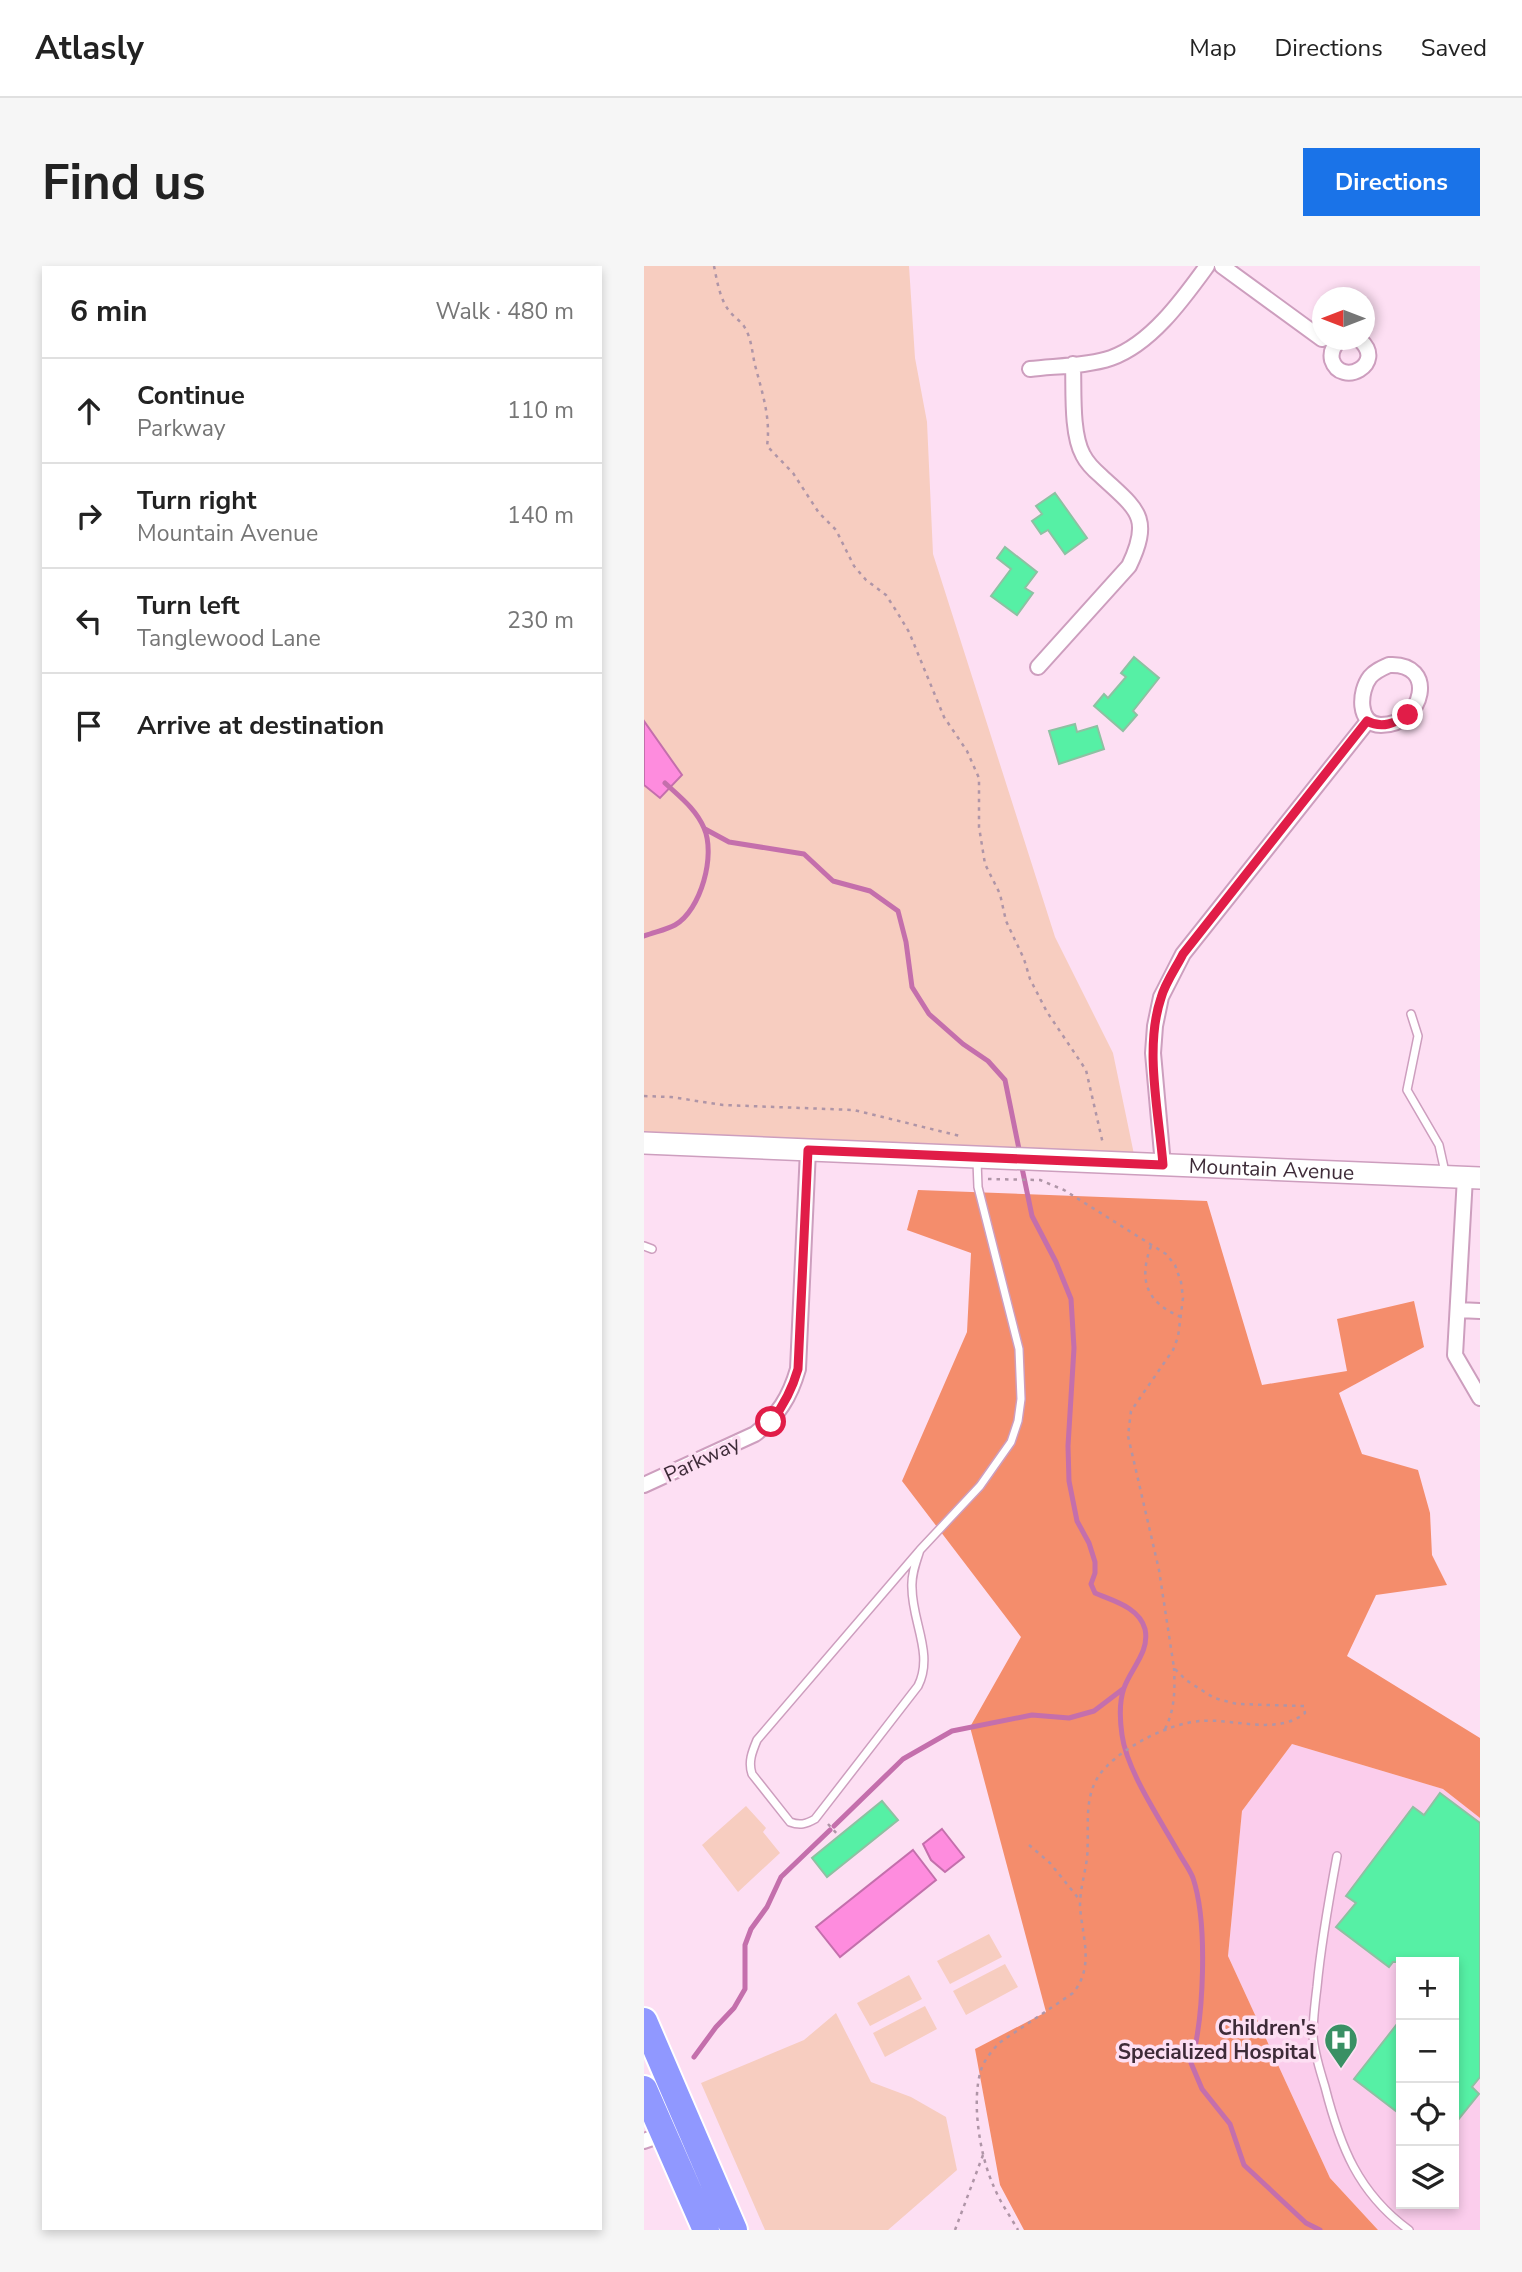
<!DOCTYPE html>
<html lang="en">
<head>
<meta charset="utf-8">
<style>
  :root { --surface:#fff; --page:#f6f6f6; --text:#222; --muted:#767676; --line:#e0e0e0; --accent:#1a73e8 }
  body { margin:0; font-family:"Nunito Sans",sans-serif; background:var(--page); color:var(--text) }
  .controls { position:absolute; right:21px; bottom:21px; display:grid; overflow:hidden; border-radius:0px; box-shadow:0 4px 10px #0003 }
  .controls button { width:63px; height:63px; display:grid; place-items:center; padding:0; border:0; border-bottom:2px solid var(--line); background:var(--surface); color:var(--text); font:35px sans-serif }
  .compass { position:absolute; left:668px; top:21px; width:63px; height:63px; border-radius:50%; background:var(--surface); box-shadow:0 4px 10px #0003; rotate:270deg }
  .stop { position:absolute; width:21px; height:21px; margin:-16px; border:5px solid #e11d48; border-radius:50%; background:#fff }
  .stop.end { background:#e11d48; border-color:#fff; box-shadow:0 2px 7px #0008 }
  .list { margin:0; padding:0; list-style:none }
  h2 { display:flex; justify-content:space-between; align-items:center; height:91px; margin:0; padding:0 28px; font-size:30px }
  h2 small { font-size:23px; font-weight:400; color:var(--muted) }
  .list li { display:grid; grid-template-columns:46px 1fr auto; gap:21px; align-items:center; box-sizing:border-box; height:105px; padding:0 28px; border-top:2px solid var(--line) }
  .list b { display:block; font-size:26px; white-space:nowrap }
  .list p { margin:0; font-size:23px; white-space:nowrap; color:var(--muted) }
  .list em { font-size:23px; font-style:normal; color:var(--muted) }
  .icon { flex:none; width:38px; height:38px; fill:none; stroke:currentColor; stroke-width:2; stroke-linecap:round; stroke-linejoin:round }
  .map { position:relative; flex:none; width:836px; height:1964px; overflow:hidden; border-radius:0px }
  header { display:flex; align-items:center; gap:42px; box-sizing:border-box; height:98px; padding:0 35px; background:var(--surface); border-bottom:2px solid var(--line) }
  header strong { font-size:33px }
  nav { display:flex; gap:38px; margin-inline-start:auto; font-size:24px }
  .intro { display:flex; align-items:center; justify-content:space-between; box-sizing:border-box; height:168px; padding:0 42px }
  h1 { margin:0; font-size:49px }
  .button { padding:18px 32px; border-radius:0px; background:var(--accent); color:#fff; font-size:24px; font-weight:700 }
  main { display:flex; gap:42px; padding:0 42px }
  aside { flex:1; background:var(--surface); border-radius:0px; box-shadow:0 4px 10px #0003 }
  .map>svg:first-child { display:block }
</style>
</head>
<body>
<header>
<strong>Atlasly</strong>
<nav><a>Map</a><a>Directions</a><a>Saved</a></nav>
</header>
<div class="intro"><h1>Find us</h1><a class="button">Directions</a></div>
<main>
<aside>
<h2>6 min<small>Walk · 480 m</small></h2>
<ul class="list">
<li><svg class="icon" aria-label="ahead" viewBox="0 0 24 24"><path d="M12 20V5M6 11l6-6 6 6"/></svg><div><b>Continue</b><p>Parkway</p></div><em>110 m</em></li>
<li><svg class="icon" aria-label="right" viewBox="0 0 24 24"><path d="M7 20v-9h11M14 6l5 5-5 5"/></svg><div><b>Turn right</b><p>Mountain Avenue</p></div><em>140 m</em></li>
<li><svg class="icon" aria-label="left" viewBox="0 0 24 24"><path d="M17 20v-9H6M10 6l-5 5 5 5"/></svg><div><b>Turn left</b><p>Tanglewood Lane</p></div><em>230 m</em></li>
<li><svg class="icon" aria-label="arrive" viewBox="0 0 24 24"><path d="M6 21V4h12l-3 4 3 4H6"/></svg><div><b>Arrive at destination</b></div></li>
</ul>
</aside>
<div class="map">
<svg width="836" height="1964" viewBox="0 0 836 1964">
  <rect width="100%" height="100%" fill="#fddff3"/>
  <path fill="#fbcdec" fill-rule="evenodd" d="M648,1478L799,1523L836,1552V1964H734L686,1912L584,1690L598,1545ZM757,1696H810V1938H757Z"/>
  <path fill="#f7cdc0" d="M0,0H265L271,92L283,156L289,288L411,671L469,787L492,898L0,870Z
    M102,1540L122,1562L119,1566L136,1587L94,1626L58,1579Z
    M345,1668L358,1691L306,1718L293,1695Z
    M361,1698L374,1721L322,1749L309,1725Z
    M265,1709L278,1733L226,1760L213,1737Z
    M281,1740L293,1763L241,1791L229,1767Z
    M192,1747L227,1816L267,1831L302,1851L313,1904L244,1964H121L57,1817L160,1774Z"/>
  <path fill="#f48d6c" d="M274,924L563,935L618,1119L703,1105L693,1053L770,1035L780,1081L695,1127L718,1188L774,1204L786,1247L788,1289L803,1319L732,1329L703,1390L836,1472V1552L799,1523L648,1478L598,1545L584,1690L686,1912L734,1964H380L356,1919L331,1783L402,1746L326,1461L377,1371L258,1215L323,1066L327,987L263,964Z"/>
  <path fill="#fe8cde" stroke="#c46fac" stroke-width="2" d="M0,455L38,509L16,532L0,519Z
    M298,1563L320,1591L301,1606L287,1594L279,1578Z
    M269,1584L292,1614L196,1691L172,1661Z"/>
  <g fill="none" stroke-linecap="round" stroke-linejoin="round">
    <path stroke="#c46fac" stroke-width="5" d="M61,563L85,576L160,588L189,615L226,625L254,645L262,676L268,721L285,748L319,778L344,795L361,814L376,888
      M0,670C10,666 22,664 31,659C57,644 72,589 60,562C52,543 36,531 21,517
      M377,897L388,950L412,996L427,1033L430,1082L424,1180L425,1215L433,1255L445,1277L451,1296V1307L447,1318L451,1327C469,1335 495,1341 501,1363C506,1386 487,1402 480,1422C475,1436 476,1455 478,1469C483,1506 518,1556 536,1589C540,1596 546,1604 549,1612C564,1657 560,1753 547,1797L558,1823L586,1858L600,1899L662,1957L676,1964
      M190,1560L259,1493L308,1465L388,1449L425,1452L450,1445L479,1423
      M50,1791L72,1761L90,1742L101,1723V1679L107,1663L123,1641L137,1611L186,1564"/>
  </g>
  <path fill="#56f0a5" stroke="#8dc1a2" stroke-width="2" d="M411,227L443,272L421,288L404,264L397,268L388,255L398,248L392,240Z
    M361,281L393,306L381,322L389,327L373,349L347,330L367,303L353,292Z
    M490,391L515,412L489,445L493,449L479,465L450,440L460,428L464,432L482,411L477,407Z
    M431,458L433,466L453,460L460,483L415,498L405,465Z
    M796,1527L836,1557V1811L828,1821L835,1828L810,1859V1696H749L745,1701L692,1661L712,1637L702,1630L769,1541L780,1549Z
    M238,1535L254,1554L183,1611L168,1592Z
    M757,1753V1849L710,1813Z"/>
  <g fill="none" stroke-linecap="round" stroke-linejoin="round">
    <g stroke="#cd9ebe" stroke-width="10">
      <path id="lane" d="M767,748L774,770L763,824L795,879L801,906
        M0,980L8,983
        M276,1284C272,1296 267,1309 268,1322C268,1356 290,1388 274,1420L171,1553C162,1558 156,1560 146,1556L108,1508C104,1496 108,1486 113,1474L276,1284L336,1220L367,1176L374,1155L377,1133L375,1083L334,921L333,895
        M693,1590C685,1633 677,1677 673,1721C671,1737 669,1753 669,1769C670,1787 676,1804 681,1821C696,1880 714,1927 765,1964"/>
    </g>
    <g stroke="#cd9ebe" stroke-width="18">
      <path id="street" d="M578,0L678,73
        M696,74C690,79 686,85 688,94C697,122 743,98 716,74
        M386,103C411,100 444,100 467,92C507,78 539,33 563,0
        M745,399C794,396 780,459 737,459C713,459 715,425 726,411C731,405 738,402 745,399Z
        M394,401L485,300C509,250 492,243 457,210C450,204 443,197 439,189C427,167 430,124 429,98
        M519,899L509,787L511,760L517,731L539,688L724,455
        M821,911L811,1089L836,1132
        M814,1044L836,1045
        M0,1219L111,1168C134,1150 146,1131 154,1103L164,884
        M0,1875L20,1868"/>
    </g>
    <g stroke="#cd9ebe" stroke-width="24">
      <g id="secondary">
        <path id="s1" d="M0,877L836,912"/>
      </g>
    </g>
    <g stroke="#fff" stroke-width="30">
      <path id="highway" d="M0,1755L90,1964
        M0,1823L62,1964"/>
    </g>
    <path stroke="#af95a7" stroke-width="2.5" stroke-dasharray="3.5 5" stroke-linecap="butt" d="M70,0C73,15 76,34 86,46C91,52 98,56 101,62C108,74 108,87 111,99C118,126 127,152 123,180L149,207L175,247L192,264L210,300L222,314L242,329L253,346L265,366L300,451L323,485L335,512V561L341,598L356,628L362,655L380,693L386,713L403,746L442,804L459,878
      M0,830L27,831L79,839L210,844L316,870
      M344,913L396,914L420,924L522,988L531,999L537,1016L539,1032L534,1071L529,1084L487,1145L484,1170L515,1304L530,1402L542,1414L570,1432L593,1438L660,1440L661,1447C633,1470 589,1452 557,1455C526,1457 483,1479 462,1501C437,1526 446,1560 443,1592C441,1608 436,1623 436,1640C438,1671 451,1700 429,1727L355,1777C348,1785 340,1794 337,1804C327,1836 336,1891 350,1921C356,1936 366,1950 374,1964
      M507,980C494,1015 503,1037 537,1051
      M521,1463C531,1443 531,1424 530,1402
      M184,1558L195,1570
      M385,1579L406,1597L435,1633
      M311,1964L339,1889"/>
    <use href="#lane" stroke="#fff" stroke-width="7"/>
    <use href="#street" stroke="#fff" stroke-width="14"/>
    <use href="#secondary" stroke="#fff" stroke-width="21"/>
    <use href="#highway" stroke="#9098ff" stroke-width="26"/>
  </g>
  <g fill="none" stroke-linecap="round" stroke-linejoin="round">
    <path stroke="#e11d48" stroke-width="9" d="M127,1156C140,1139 148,1124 154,1103L164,884L519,899C515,847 500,782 517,732C521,717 532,702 539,688L723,455C738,463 751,457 764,449"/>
  </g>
  <defs>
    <g id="hospital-pin" transform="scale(1.75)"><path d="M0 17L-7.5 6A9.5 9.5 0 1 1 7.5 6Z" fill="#399064" stroke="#fddff3"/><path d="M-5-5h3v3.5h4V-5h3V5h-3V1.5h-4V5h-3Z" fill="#fff"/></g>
  </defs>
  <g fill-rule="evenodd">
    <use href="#hospital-pin" x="697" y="1774"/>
  </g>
  <g text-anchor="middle" stroke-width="7" stroke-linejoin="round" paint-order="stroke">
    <g font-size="21" fill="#3e2b38" stroke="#fddff3">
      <text dy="7" stroke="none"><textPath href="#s1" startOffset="628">Mountain Avenue</textPath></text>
      <text transform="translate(58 1193) rotate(-25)" y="7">Parkway</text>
    </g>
    <g font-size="21" font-weight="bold" fill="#3e2b38" stroke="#fddff3" text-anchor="end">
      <text x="672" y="1769">Children's<tspan x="672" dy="24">Specialized Hospital</tspan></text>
    </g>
  </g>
</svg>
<div class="controls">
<button>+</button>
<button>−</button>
<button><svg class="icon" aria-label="locate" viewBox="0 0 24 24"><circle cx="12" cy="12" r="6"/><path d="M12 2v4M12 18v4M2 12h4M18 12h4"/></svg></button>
<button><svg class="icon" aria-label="layers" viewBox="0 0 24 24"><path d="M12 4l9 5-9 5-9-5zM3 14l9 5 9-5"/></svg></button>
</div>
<svg class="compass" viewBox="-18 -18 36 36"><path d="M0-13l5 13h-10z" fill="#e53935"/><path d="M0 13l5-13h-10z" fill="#767676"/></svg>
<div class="stop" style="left:127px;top:1156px"></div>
<div class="stop end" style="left:764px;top:449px"></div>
</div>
</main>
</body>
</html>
